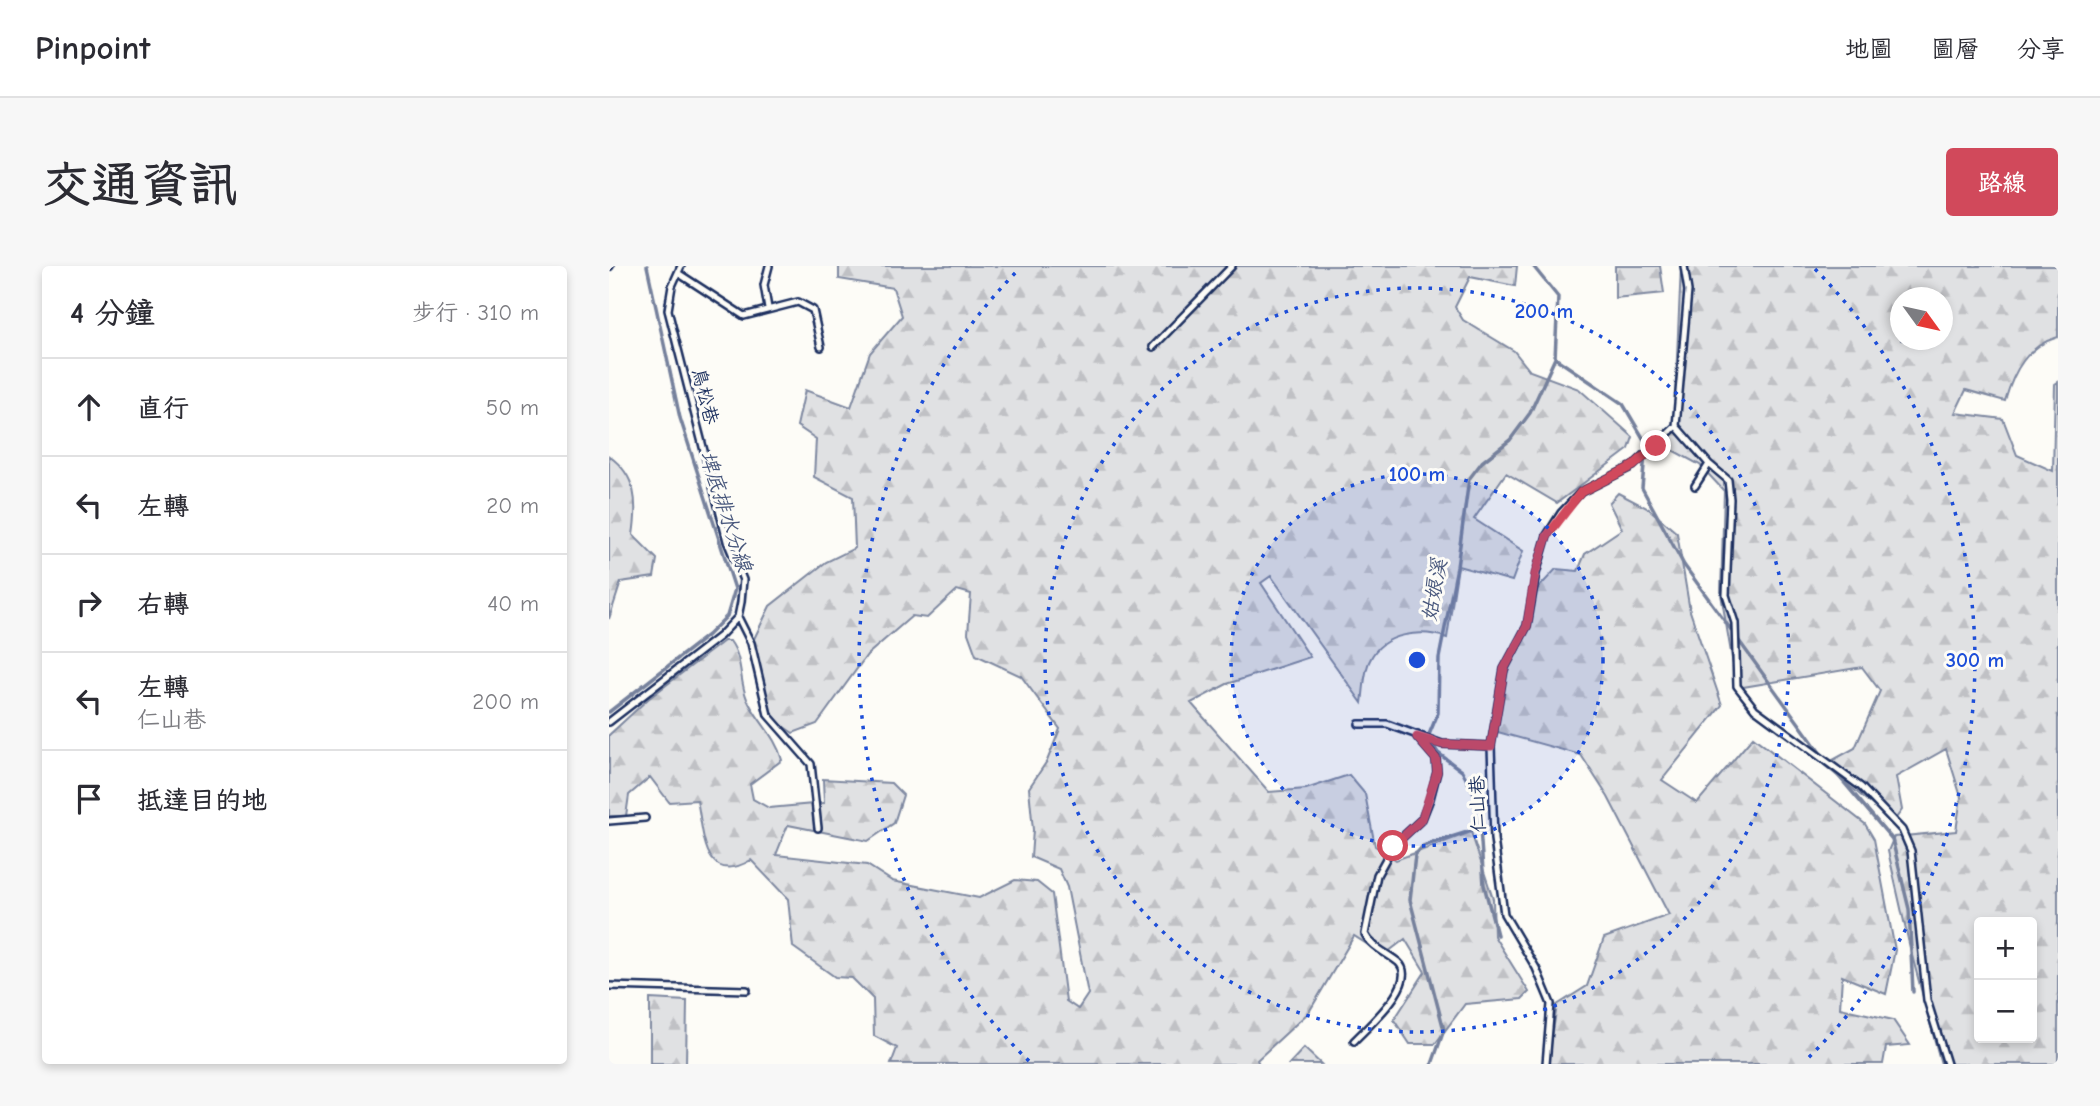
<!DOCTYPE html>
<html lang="zh-TW">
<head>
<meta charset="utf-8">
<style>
  :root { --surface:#fff; --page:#f7f7f7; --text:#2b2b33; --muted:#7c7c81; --line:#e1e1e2; --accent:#d1495b }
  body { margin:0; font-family:"Comic Neue","LXGW WenKai TC",sans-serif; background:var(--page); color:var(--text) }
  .controls { position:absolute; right:21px; bottom:21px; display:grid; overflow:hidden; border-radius:7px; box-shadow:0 4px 10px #0003 }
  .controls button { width:63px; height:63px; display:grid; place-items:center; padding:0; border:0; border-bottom:2px solid var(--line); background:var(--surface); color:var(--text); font:35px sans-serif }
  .compass { position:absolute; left:1281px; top:21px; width:63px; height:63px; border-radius:50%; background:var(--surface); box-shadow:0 4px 10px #0003; rotate:123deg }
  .stop { position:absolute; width:21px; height:21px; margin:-16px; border:5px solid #d1495b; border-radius:50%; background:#fff }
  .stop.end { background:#d1495b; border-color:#fff; box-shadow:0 2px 7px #0008 }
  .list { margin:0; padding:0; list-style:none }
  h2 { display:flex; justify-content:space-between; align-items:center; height:91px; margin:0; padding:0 28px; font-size:30px }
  h2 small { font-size:23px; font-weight:400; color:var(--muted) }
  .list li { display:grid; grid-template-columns:46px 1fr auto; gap:21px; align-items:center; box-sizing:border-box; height:98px; padding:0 28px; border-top:2px solid var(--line) }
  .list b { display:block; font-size:26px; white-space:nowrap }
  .list p { margin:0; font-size:23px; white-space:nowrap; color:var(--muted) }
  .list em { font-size:23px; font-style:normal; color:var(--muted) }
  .icon { flex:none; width:38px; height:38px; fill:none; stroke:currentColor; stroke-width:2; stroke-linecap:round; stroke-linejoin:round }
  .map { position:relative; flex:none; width:1449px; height:798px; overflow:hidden; border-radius:7px }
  header { display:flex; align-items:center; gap:42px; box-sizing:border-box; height:98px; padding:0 35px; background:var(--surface); border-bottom:2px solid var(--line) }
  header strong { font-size:33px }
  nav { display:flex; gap:38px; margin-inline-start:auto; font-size:24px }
  .intro { display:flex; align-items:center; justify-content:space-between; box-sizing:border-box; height:168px; padding:0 42px }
  h1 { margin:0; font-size:49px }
  .button { padding:18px 32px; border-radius:7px; background:var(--accent); color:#fff; font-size:24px; font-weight:700 }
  main { display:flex; gap:42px; padding:0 42px }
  aside { flex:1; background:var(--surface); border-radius:7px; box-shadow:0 4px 10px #0003 }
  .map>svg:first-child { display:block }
</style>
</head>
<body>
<header>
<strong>Pinpoint</strong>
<nav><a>地圖</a><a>圖層</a><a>分享</a></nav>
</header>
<div class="intro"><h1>交通資訊</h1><a class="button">路線</a></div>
<main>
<aside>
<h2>4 分鐘<small>步行 · 310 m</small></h2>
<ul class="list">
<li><svg class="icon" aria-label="ahead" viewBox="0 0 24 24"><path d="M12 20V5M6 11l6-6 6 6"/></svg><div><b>直行</b></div><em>50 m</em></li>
<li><svg class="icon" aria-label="left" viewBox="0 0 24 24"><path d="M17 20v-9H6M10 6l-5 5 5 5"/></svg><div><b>左轉</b></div><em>20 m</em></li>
<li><svg class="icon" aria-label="right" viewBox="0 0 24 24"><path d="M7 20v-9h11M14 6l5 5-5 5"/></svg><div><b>右轉</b></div><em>40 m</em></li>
<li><svg class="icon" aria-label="left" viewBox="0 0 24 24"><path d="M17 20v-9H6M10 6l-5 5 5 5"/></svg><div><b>左轉</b><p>仁山巷</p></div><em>200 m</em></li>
<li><svg class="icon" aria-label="arrive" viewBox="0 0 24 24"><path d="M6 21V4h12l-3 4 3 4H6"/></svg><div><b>抵達目的地</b></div></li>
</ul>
</aside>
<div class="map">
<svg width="1449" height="798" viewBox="0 0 1449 798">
  <defs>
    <pattern id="forest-firs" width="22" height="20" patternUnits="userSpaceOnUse" patternTransform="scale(1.75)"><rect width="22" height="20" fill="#e0e1e3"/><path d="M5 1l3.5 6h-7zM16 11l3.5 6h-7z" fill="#c0c1c5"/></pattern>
  </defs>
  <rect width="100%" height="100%" fill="#fdfcf7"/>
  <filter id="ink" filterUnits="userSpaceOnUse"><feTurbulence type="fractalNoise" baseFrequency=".0143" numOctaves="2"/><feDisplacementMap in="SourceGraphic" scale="14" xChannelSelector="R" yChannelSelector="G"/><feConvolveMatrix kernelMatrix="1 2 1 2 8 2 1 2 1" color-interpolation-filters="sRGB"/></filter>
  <g filter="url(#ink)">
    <path fill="url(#forest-firs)" stroke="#7e88a0" stroke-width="2" fill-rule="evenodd" d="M230,0H908L906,20L861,11L846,41L854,54L905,85L921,105L970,123L1024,171L1020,183L948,237L897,207L865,253L914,285L903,315L849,300L838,372C814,363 774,366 761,394C755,405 755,424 753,437L662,310L652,317L701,391L618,418L582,437L660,526L697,523L740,509L756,528L766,580L787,594L862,566L884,633L885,670L920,726L913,733L856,738L826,778H801L785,754L816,706L796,673L775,689L745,670L700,746L648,794L650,798H282L288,782L265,770L264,733L243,712L226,711L184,681L179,633L142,594C94,622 95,567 88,534L60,536L41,511L20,529L17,550H0V469L39,433L115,375H121C134,392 130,414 138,433C148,455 167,470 173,494L141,518L144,533L160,542L215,537L214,513L282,517L294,529L285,557L259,575L179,559L167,589L258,599L283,615L370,632L406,614L428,616L443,628L457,735L469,743L479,728L458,621L450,603L422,591L424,564L420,522L438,495L451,463L412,410L367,389L359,367L362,328L348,324L318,352L303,350L258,389L208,458L184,467L165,454L140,383L161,340L217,296L246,282L244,231L205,211L207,173L188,160L196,124L242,141L261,87L293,50L284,22L230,13Z
      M1006,0H1051L1055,27L1006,32Z
      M1072,0H1449V71C1418,80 1405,104 1396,135L1357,124L1346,147L1394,153L1408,189L1444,205L1446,118L1449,116V798H1332L1301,682L1279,585L1285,571L1347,565L1352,531L1337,483L1287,511L1293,544L1284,556L1215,499L1246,482L1271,425L1253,401L1128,422L1112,328L1115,225L1091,199L1056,180L1065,158ZM1292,32H1334V74H1292ZM1370,656H1423V772H1370Z
      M0,190C28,210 29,237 24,269L48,293L45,311L12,316L0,353Z
      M1009,227L1040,243L1068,267L1081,345L1113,439L1053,514L1088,537L1144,471L1256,558L1265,573L1286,684L1277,728L1233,710L1231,742L1284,754L1301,779L1277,781L1274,798H939L948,739L978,720L995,672L1060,649L999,531L972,489L885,465L891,421L917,369L921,331L947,303L969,305L976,288L1013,263L1000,237Z
      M41,733L78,735L77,798H41Z
      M695,782L712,798H680Z"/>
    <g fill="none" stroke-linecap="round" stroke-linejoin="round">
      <path stroke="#76819c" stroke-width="3.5" d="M946,92L1014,138L1037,177L1033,222L1075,299L1215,492
        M0,446L99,369L118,350L126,323L71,152L38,0
        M1222,501L1283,573L1300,643L1304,726
        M888,669L875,619L871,562L873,542L853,505L829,487L819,471L829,447L830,392L848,301L860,213L873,196L901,174L921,147L946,92L949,31L924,0
        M823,798L835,764L801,634L806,589L814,580L871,562"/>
      <g stroke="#1b2f5e" stroke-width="10">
        <path id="service" d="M0,1L1,0
          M69,7L135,50L189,36L204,44L212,81
          M159,42L155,19L160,0
          M544,81L623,0
          M1067,160L1100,198L1119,214L1121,233L1117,329L1126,357L1128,420L1146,443L1252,521L1293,564L1302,585L1318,734L1338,798
          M1086,220L1100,198
          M129,351L142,377L159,449L202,498L209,562
          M0,456L111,370L129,351L132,336L134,314L118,275L59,44L63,20L72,0
          M750,458H778L833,478L882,480
          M0,555L36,552
          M0,720L138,724
          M745,775C759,760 811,716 789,696C778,687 762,681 756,668L768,609L784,580L813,553L821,533L828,506L827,493L808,471
          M937,798L942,738L927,702L895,648L885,573L882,480L895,403L918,360L927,308L938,269L952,247L972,226L1024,200L1067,160L1079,25L1075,0"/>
      </g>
      <use href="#service" stroke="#fdfcf7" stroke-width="5"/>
    </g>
  </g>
  <g fill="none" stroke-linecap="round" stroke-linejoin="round" filter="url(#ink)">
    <path stroke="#d1495b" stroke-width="9" d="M784,580L813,553L828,506L827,493L808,471L832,478L882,480L895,403L918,360L926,308L938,270L972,226L1024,200L1047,180"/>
  </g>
  <circle cx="808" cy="394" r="186" fill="#1d4ed8" fill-opacity=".12"/>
  <g fill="none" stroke="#1d4ed8" stroke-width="3.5" stroke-dasharray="3.5 7">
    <circle cx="808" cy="394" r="186"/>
    <circle cx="808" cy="394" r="372"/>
    <path d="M420 795A558 558 0 0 1 410 3M1206 3A558 558 0 0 1 1196 795"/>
  </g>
  <g text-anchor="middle" stroke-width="6" stroke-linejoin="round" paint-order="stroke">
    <g font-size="19" fill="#1b2f5e" stroke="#fdfcf7">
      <text transform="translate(97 130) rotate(76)" y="7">鳥松巷</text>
      <text transform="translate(868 538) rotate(-92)" y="7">仁山巷</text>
    </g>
    <g font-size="21" font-style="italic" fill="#49587d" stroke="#fdfcf7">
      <text transform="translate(117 245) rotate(72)" y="7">埤底排水分線</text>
      <text transform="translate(825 324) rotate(-80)" y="7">姑娘溪</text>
    </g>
  </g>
  <circle cx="808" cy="394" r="10" fill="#1d4ed8" stroke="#fdfcf7" stroke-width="3.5"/>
  <g font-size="21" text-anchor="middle" font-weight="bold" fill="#1d4ed8" stroke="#fdfcf7" stroke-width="6" stroke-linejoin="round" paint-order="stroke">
    <text x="935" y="52">200 m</text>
    <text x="808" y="215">100 m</text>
    <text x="1366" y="401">300 m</text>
  </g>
</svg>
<div class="controls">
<button>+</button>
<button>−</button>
</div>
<svg class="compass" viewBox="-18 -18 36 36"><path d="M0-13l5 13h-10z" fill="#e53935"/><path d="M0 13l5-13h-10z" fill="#7c7c81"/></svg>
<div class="stop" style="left:784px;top:580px"></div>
<div class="stop end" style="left:1047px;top:180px"></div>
</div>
</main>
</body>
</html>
